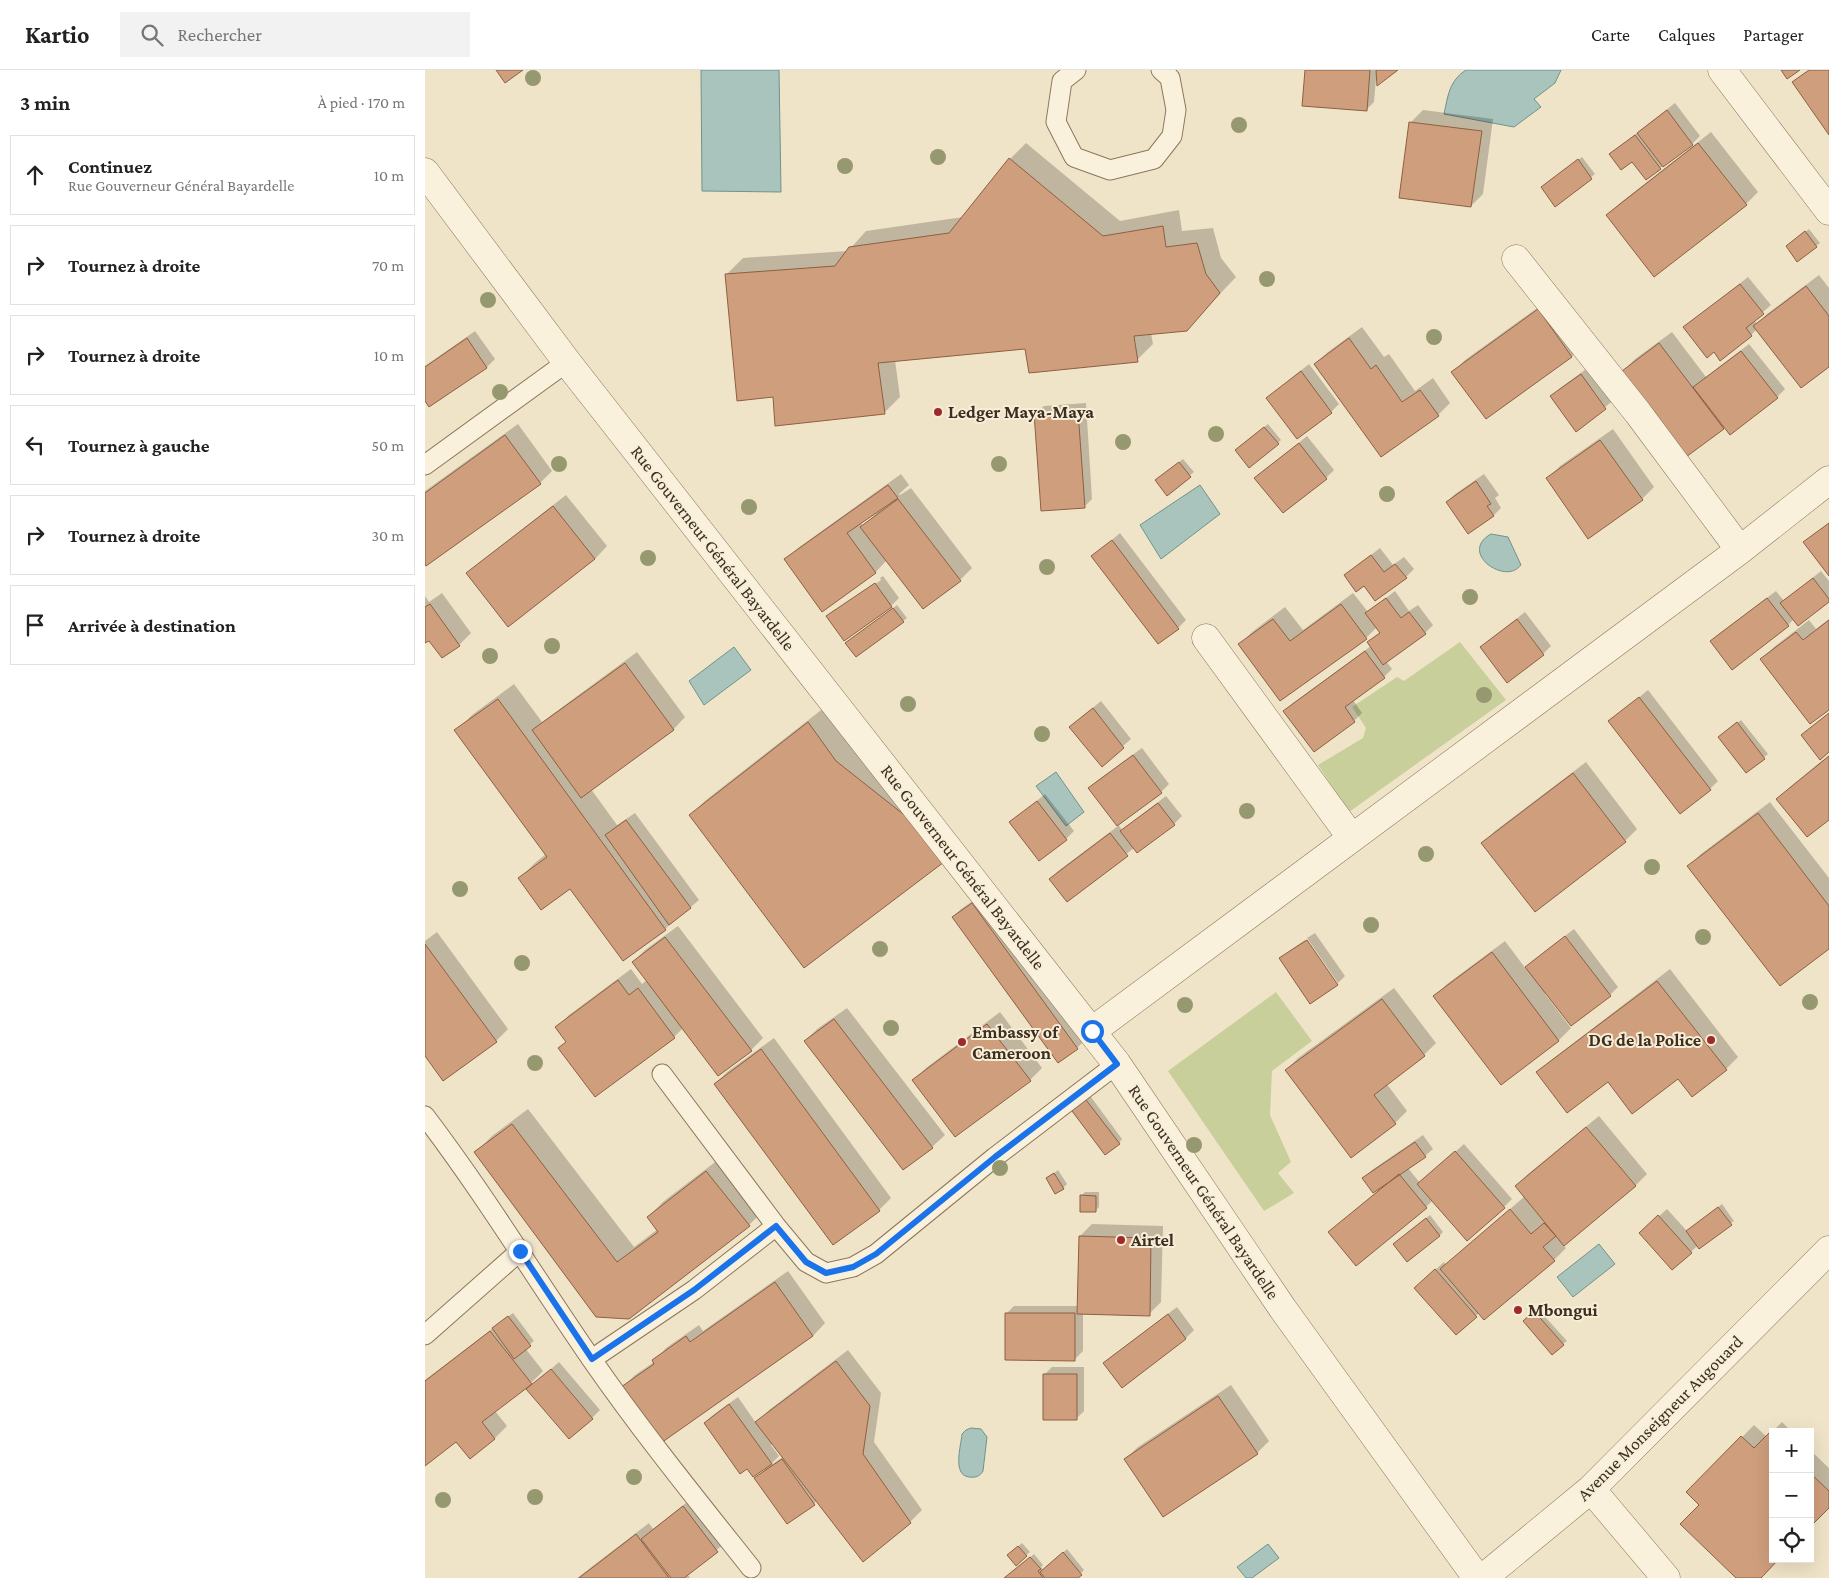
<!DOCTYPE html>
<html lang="fr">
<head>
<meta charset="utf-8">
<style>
  :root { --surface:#fff; --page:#f2f2f2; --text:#222; --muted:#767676; --line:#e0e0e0 }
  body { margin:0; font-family:"Crimson Pro",serif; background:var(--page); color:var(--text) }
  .controls { position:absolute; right:15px; bottom:15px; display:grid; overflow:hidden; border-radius:0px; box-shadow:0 5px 20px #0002 }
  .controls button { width:45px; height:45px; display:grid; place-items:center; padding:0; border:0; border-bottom:1px solid var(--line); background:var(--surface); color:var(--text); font:25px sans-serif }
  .stop { position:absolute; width:15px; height:15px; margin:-11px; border:4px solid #1a73e8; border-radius:50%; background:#fff }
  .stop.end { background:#1a73e8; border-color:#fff; box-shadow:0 1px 5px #0008 }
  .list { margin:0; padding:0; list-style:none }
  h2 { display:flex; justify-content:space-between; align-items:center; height:65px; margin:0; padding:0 20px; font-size:21px }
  h2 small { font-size:16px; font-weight:400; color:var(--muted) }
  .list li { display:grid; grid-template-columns:32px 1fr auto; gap:15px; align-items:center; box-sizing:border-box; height:80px; margin:0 10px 10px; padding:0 10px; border:1px solid var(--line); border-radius:0px }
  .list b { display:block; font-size:19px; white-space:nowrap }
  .list p { margin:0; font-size:16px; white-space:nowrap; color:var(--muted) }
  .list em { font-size:16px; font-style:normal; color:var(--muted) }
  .icon { flex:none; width:28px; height:28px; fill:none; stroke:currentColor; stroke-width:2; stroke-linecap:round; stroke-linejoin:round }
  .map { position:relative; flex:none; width:1404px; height:1508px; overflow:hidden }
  header { display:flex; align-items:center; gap:30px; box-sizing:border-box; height:70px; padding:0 25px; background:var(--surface); border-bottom:1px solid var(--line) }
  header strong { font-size:24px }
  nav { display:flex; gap:28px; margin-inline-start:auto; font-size:18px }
  .search { width:350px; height:45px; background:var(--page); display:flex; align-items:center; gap:12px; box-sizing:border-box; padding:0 18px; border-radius:0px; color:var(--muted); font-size:19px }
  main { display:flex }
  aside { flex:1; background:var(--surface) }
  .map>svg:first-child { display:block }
</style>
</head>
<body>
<header>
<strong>Kartio</strong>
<div class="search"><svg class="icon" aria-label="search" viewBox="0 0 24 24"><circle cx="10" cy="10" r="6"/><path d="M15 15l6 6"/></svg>Rechercher</div>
<nav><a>Carte</a><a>Calques</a><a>Partager</a></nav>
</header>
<main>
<aside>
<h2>3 min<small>À pied · 170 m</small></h2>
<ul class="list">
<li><svg class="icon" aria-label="ahead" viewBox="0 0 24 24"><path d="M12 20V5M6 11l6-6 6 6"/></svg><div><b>Continuez</b><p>Rue Gouverneur Général Bayardelle</p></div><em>10 m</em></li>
<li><svg class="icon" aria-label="right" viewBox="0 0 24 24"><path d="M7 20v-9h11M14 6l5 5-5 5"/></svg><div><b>Tournez à droite</b></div><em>70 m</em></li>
<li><svg class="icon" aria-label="right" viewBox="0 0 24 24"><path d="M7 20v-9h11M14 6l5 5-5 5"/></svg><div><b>Tournez à droite</b></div><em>10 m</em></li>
<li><svg class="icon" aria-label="left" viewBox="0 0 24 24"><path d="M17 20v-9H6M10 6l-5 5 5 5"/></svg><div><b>Tournez à gauche</b></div><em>50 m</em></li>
<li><svg class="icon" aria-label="right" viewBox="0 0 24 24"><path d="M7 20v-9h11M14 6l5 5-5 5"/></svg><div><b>Tournez à droite</b></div><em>30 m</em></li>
<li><svg class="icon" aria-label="arrive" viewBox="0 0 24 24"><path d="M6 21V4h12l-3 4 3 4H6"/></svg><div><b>Arrivée à destination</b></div></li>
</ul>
</aside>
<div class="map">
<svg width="1404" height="1508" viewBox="0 0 1404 1508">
  <rect width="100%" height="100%" fill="#f0e4c8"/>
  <path fill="#c9cf9b" d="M1035,572L1081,630L924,742L893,695L938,668L941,658L927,637L972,607L979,611Z
    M851,922L887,971L847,1001L845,1045L866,1092L853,1103L869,1123L839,1141L743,1001Z"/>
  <path fill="#a9c4bc" stroke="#6f938a" d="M276,0H354L356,122L277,121Z
    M1041,0H1136L1130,13L1109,29L1116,37L1089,57L1019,44C1023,26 1024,11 1041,0Z
    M775,415L795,444L736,489L715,455Z
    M1066,464L1083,467L1096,495C1094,497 1092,499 1090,500C1072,509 1036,481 1066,464Z
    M309,577L326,600L279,635L264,611Z
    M631,702L659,742L641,756L611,716Z
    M1174,1174L1190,1194L1148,1227L1132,1207Z
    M546,1358L556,1359L562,1367L558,1401C555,1406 551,1408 544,1407C527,1405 536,1376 537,1364L541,1360Z
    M843,1474L854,1488L827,1508H821L812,1497Z"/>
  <path fill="#0003" fill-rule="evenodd" d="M881,0H971L951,9L949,32L941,40Z
    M1250,33L1275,66L1266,75L1235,98L1189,81Z
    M998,40L1068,49L1058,124L1046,136L986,52Z
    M1286,62L1333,122L1321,134L1183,145L1195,133Z
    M601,73L695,151L754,140L757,161L788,158L796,188L811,207L761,260L726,263L728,274L712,290L601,278L470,290L475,327L459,343L349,326L302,204L318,188L423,181L441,161L538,147L585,89Z
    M1157,87L1170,104L1130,135L1121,114Z
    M1384,159L1395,173L1391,176L1366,173Z
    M1394,205L1404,218V296L1332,259L1326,265L1289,281L1260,257L1323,207L1346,235L1329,250L1332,254L1342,244Z
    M1126,228L1159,274L1147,286L1061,347L1028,302L1040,290Z
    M937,257L959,287L964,284L990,321L1008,308L1025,333L1013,345L956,386L890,294L903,282Z
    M50,261L70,289L62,297L4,336L0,329V296Z
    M1247,262L1281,307L1324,274L1360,319L1352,327L1298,358L1198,301L1210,289Z
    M884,294L914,334L906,342L842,328Z
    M1164,297L1189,330L1151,360L1127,326L1135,318Z
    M661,333L667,429L659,437L611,344L619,336Z
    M93,354L127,401L115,413L0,492V421Z
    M843,354L856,370L853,373L815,376Z
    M1188,359L1229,417L1217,429L1123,408L1135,396Z
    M882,366L909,400L901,408H831Z
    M758,389L769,402L742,424L735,407Z
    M476,404L484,415L474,424L475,425L486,418L547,498L535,510L462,490L450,503L361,490L373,478ZM451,442L452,443L438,456L435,452Z
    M1059,404L1074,425L1070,428L1076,438L1068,446L1022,432L1030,424Z
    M141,425L182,476L170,489L43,504L55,492Z
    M695,463L761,550L753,558L668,486Z
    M955,478L968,495L979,487L989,499L981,507L939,514L920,505Z
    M1396,501L1404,511V530L1369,549L1363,555L1287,571L1295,563L1351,521L1359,531Z
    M458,506L474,528L466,536L419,569L403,547L410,539V542L456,510L455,508Z
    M970,521L984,541L993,535L1008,555L1000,563L961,591L967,599L959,607L928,630L937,643L929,651L860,641L868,633L946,576L943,572L955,562L952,557L941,568L815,574L827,562L860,537L878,560L928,523L943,542Z
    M17,523L46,563L34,575L4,569L0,572V526L4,532Z
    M472,535L482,548L478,551L421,573Z
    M1100,542L1126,576L1118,584L1056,577Z
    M1404,549V638L1337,589L1349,577L1384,550L1391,559Z
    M212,582L260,647L248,660L166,719L192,755L210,743L274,830L240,859L145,817L95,808L111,792L121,784L31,661L47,645L89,614L117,652Z
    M1223,620L1293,711L1285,719L1185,651Z
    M676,631L706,669L677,695L654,649Z
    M400,637L534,775L265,746L281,730Z
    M1316,650L1343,684L1321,702L1298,663Z
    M717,678L744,714L736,722L693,754L697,760L741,726L757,746L749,754L709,778L642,830L625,809L633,801L693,756L665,718L673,710Z
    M1404,685V748L1353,729L1365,717Z
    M1161,692L1212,759L1200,771L1058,773L1070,761Z
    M620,724L649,761L641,769L586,752Z
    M1345,732L1404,808V878L1264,796L1276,784Z
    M555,826L660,970L652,978L528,847L536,839Z
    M253,856L338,968L326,980L258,958L249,967L170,1025L142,971L132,957L144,945L206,899L217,914L222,910L208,892L220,880Z
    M1149,859L1193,917L1185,925L1122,923L1120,924L1146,958L1134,970L1076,1013L1010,926L1022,914L1080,871L1101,899L1110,889Z
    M12,862L83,959L71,971L0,984V871Z
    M890,863L920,906L913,913L882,868Z
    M880,870L910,914L856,889L864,881Z
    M1245,899L1313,987L1301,999L1253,1007L1183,1010L1113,1003L1125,991Z
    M969,918L1011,973L999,985L961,1013L982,1041L970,1053L861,1000L873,988Z
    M422,938L520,1065L507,1077L478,1099L380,971L392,959Z
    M575,942L617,998L605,1010L531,1065L489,1010L501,998Z
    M349,968L466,1128L454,1140L290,1014L302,1002Z
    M663,1023L697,1069L694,1073L645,1037Z
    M103,1039L209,1177L233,1159L223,1147L239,1131L298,1086L340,1139L324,1155L204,1247L51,1082L67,1066Z
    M1174,1046L1222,1104L1210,1116L1138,1175L1141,1178L1129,1190L1054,1243L1031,1263L999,1210L1019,1192L1021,1195L1100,1126L1091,1117L1103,1104Z
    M998,1065L1008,1079L1000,1086L983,1098L995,1113L1039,1074L1087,1129L1079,1137L1008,1130L1001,1137L905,1162L954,1120L949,1122L939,1108L947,1100Z
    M633,1100L642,1114L638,1118L622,1109Z
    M660,1122H674V1137L670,1141L656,1126Z
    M1297,1134L1309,1151L1273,1175L1266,1182L1224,1155L1242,1139L1262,1161Z
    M1005,1145L1018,1162L1014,1166L973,1170Z
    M667,1154L738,1156L736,1232L724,1244L658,1243V1281L650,1289L581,1244L589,1236H654L655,1166Z
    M363,1201L400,1253L388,1266L198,1317L210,1305L229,1292L241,1278L274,1255L278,1261Z
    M752,1237L769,1260L761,1268L697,1316L679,1293L687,1286Z
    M1113,1239L1142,1271L1138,1274L1099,1251Z
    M88,1243L109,1271L100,1278L118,1301L108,1311L70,1341L82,1356L70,1368L45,1387L31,1370L0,1394V1310Z
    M423,1280L456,1323L449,1372L497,1440L485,1452L392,1430L389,1434L331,1409L340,1399L339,1398L280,1353L288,1345L313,1327L331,1353L344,1340ZM348,1373L358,1387L346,1395V1394L354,1386L346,1375Z
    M134,1292L175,1340L167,1348L103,1319Z
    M627,1297H659V1341L651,1349L619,1305Z
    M806,1315L844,1371L832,1383L700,1389L713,1377Z
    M1357,1352L1367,1362H1348V1489L1334,1508H1313L1276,1435L1263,1422L1329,1355L1342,1367Z
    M1385,1380L1404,1398V1437L1385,1456Z
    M266,1429L300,1473L262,1504L265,1508H152L224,1453L228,1459Z
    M597,1473L605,1482L601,1485L588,1481Z
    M642,1479L659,1500L652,1507L653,1508H581L609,1484L618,1495L616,1497L618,1500Z"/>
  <path fill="#cf9f7d" stroke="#8d5f41" d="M71,0H98L80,13Z
    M880,0H945L942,41L877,36Z
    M951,0H973L952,16Z
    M1356,0H1375L1362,9Z
    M1384,0H1404V65L1367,12Z
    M1242,40L1268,75L1238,97L1212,63Z
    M984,52L1057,61L1046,137L974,128Z
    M1210,65L1236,99L1221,110L1207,92L1196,100L1184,84Z
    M1273,73L1322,135L1229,207L1181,145Z
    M584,88L678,166L738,156L741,177L772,173L781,204L795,223L762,261L709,266L713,292L604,303L600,279L453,293L460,344L350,356L348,327L312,331L300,204L410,196L424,177L524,163Z
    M1153,89L1167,109L1130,137L1116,117Z
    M1380,161L1392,177L1372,192L1361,176Z
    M1315,214L1339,244L1321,258L1327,266L1295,291L1289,282L1282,288L1258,257Z
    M1381,216L1404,246V297L1376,318L1328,256Z
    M1113,239L1147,287L1061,349L1026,302Z
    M42,268L62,298L4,337L0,331V297Z
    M924,268L946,299L951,295L977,332L995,320L1014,346L956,387L889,294Z
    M1234,273L1299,359L1261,387L1197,301Z
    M1316,281L1353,328L1305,365L1268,317Z
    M876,301L907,343L872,369L841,328Z
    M1156,304L1181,339L1151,362L1125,326Z
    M653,341L660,438L616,441L609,343Z
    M839,357L854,374L824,398L810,380Z
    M80,365L116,414L1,496L0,494V423Z
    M1175,370L1218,430L1163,469L1121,408Z
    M874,373L902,409L858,443L829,408Z
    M754,392L766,407L742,426L730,410Z
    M1051,411L1066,434L1062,436L1069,446L1043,464L1021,432Z
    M463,415L473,428L422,463L451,503L397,542L359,489Z
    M473,429L536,511L498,539L435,457Z
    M128,436L170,489L83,557L41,503Z
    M1404,453V506L1378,472Z
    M687,470L754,559L733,574L666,486Z
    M946,485L959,502L970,494L982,508L950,531L939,516L931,522L919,505Z
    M1388,508L1404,529V532L1373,556L1355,533Z
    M450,513L467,537L419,571L401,546Z
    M961,528L976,548L984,542L1001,564L958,595L942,572L955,563L940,543Z
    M1342,528L1364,556L1307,600L1285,571Z
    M5,534L35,576L17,588L4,571L0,573V537Z
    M916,534L942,569L855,631L813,574L848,549L865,571Z
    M468,538L479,552L431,587L420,573Z
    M1092,549L1119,585L1082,613L1055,577Z
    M1404,550V640L1385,654L1335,589L1371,562L1378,570Z
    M940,581L960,608L920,637L930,652L889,682L858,641Z
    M200,593L249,660L156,728L107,660Z
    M1214,627L1286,720L1255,744L1183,651Z
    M73,629L241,860L198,891L145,819L116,840L93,808L122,787L29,660Z
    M668,638L699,678L677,697L644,657Z
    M1404,643V682L1395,690L1376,665Z
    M383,652L411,691L492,755L519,792L379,898L264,745Z
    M1312,652L1340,689L1321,703L1293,667Z
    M708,685L737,723L692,756L663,718Z
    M1404,686V750L1382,767L1351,729Z
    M1148,703L1201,772L1110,842L1056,773Z
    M612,731L642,770L614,791L584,752Z
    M733,733L750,755L712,783L695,761Z
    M1333,743L1404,836V879L1355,916L1262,796Z
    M201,750L266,838L244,855L180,765Z
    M685,763L703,786L642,832L624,809Z
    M547,833L653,979L633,993L527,847Z
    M1140,866L1186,926L1146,956L1100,897Z
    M240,867L327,981L293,1006L207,892Z
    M882,870L913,915L885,934L854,888Z
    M0,874L72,972L18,1011L0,986Z
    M1067,882L1134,971L1076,1015L1008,926Z
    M193,910L204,925L213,918L250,968L170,1027L133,978L141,972L130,957Z
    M1232,911L1302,1000L1267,1027L1253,1009L1207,1044L1183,1012L1142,1043L1111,1002Z
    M957,929L1000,986L949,1025L971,1054L926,1088L860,1000Z
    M409,949L508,1078L478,1100L379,971Z
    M562,954L606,1011L530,1067L487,1010Z
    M336,979L455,1141L408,1175L289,1014Z
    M658,1026L695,1074L680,1085L644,1037Z
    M87,1054L192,1192L233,1162L222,1147L281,1101L325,1156L204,1249L171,1247L49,1082Z
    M1161,1057L1211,1116L1139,1176L1090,1116Z
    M990,1072L1001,1087L948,1123L937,1108Z
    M1030,1081L1080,1138L1042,1171L992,1114Z
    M629,1103L639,1119L630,1124L621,1108Z
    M974,1104L1002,1138L931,1196L903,1162Z
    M655,1125L671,1126V1142H655Z
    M1293,1137L1307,1155L1274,1179L1261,1161Z
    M1085,1139L1106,1164L1119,1153L1131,1166L1118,1177L1130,1191L1059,1250L1015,1199Z
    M1233,1145L1267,1183L1247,1200L1214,1163Z
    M1001,1148L1015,1166L982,1192L968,1174Z
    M654,1166L726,1168L725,1246L652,1244Z
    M1010,1199L1052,1247L1031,1265L989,1218Z
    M350,1212L388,1266L236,1373L196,1317L229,1294L227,1290L261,1266L265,1272Z
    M1109,1241L1139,1275L1127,1285L1098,1251Z
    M580,1243H650V1291L580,1290Z
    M743,1244L761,1269L697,1318L678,1293Z
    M83,1246L106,1276L89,1289L67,1258Z
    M65,1261L107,1314L57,1352L70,1369L45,1389L31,1372L0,1396V1311Z
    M411,1291L445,1336L438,1384L486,1453L438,1492L330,1352Z
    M126,1299L168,1349L144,1369L101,1319Z
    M618,1304H652V1350H618Z
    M793,1326L833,1384L738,1447L699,1389Z
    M304,1334L347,1394L328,1407L322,1399L315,1404L279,1353Z
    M1344,1363L1348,1367V1489H1354L1336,1508H1311L1255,1454L1274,1435L1261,1422L1316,1366L1329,1378Z
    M357,1389L390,1435L362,1454L329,1408Z
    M1385,1403L1404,1421V1438L1385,1457Z
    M258,1436L293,1482L259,1508H246L216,1469Z
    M211,1464L244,1508H154Z
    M593,1476L602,1486L591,1496L582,1485Z
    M638,1482L657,1505L653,1508H620L615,1502Z
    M605,1487L616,1499L613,1501L618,1508H579Z"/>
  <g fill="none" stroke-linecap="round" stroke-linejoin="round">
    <g stroke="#8d765c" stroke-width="21">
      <path id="service" d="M651,0L637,11L631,52L649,87L685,100L729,89L747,66L751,40L745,8L736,0
        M0,395L142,292
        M237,1004L351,1156L381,1192L401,1203L428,1197L451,1184L570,1087L692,994
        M0,1046C60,1125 111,1209 167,1290C217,1362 272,1430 326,1498
        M0,1265L95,1181
        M167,1289L269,1220L351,1156"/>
    </g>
    <g stroke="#8d765c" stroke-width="29">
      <path id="minor" d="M0,102L142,292L692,994L858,1239L1052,1508
        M1091,189L1213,343L1315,480
        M781,568L926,767
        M667,961L1315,480L1404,410
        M1166,1419L1241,1508
        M1058,1508L1166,1419L1404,1180"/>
    </g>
    <g stroke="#8d765c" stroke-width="29">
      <path id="tertiary" d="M1297,0L1404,141"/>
    </g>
    <use href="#service" stroke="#faf1dc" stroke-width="19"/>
    <use href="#minor" stroke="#faf1dc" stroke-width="28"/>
    <use href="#tertiary" stroke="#faf1dc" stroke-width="28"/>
  </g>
  <g fill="#96986f">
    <circle cx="108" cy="8" r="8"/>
    <circle cx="814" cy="55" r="8"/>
    <circle cx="513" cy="87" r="8"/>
    <circle cx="420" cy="96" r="8"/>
    <circle cx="842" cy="209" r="8"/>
    <circle cx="63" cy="230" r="8"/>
    <circle cx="1009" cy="267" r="8"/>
    <circle cx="75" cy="322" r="8"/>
    <circle cx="791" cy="364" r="8"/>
    <circle cx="698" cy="372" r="8"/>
    <circle cx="134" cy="394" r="8"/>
    <circle cx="574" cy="394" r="8"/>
    <circle cx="962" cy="424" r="8"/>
    <circle cx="324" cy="437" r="8"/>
    <circle cx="223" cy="488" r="8"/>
    <circle cx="622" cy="497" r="8"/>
    <circle cx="1045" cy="527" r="8"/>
    <circle cx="127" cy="576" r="8"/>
    <circle cx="65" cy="586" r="8"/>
    <circle cx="1059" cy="625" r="8"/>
    <circle cx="483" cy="634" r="8"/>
    <circle cx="617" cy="664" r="8"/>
    <circle cx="822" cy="741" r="8"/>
    <circle cx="1001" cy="784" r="8"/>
    <circle cx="1227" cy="797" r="8"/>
    <circle cx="35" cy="819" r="8"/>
    <circle cx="946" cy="855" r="8"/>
    <circle cx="1278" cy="867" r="8"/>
    <circle cx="455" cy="879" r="8"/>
    <circle cx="97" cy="893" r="8"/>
    <circle cx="1385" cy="932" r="8"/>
    <circle cx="760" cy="935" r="8"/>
    <circle cx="466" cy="958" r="8"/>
    <circle cx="110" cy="993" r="8"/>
    <circle cx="769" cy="1075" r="8"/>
    <circle cx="575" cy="1098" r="8"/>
    <circle cx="209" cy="1407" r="8"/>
    <circle cx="110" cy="1427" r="8"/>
    <circle cx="18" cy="1430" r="8"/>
  </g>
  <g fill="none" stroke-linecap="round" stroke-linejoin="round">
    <path stroke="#1a73e8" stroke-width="6" d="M95,1181L167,1289L269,1220L351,1156L381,1192L401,1203L428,1197L451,1184L570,1087L692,994L667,961"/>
  </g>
  <g fill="#9e2a2b" stroke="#f7eed8" stroke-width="2">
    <circle cx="513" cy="342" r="5"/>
    <circle cx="1286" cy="970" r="5"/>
    <circle cx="537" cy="972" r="5"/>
    <circle cx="696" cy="1170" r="5"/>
    <circle cx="1093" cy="1240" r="5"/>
  </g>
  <g text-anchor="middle" stroke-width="4" stroke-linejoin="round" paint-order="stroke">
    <g font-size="18" font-weight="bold" fill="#3d2e20" stroke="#f7eed8" text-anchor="start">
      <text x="523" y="348">Ledger Maya-Maya</text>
      <text x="547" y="968">Embassy of<tspan x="547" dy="21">Cameroon</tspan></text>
      <text x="1276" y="976" text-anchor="end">DG de la Police</text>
      <text x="706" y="1176">Airtel</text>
      <text x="1103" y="1246">Mbongui</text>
    </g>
    <g font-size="18" fill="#3d2e20" stroke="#f7eed8">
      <text transform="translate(288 478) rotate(52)" y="6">Rue Gouverneur Général Bayardelle</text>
      <text transform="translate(538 797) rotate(52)" y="6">Rue Gouverneur Général Bayardelle</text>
      <text transform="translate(779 1122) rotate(56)" y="6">Rue Gouverneur Général Bayardelle</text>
      <text transform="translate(1235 1348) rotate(-45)" y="6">Avenue Monseigneur Augouard</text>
    </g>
  </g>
</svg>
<div class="controls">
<button>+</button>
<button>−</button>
<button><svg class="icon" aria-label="locate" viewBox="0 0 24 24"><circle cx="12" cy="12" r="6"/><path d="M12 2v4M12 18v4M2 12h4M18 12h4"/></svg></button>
</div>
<div class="stop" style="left:667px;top:961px"></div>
<div class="stop end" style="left:95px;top:1181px"></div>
</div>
</main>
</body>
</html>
